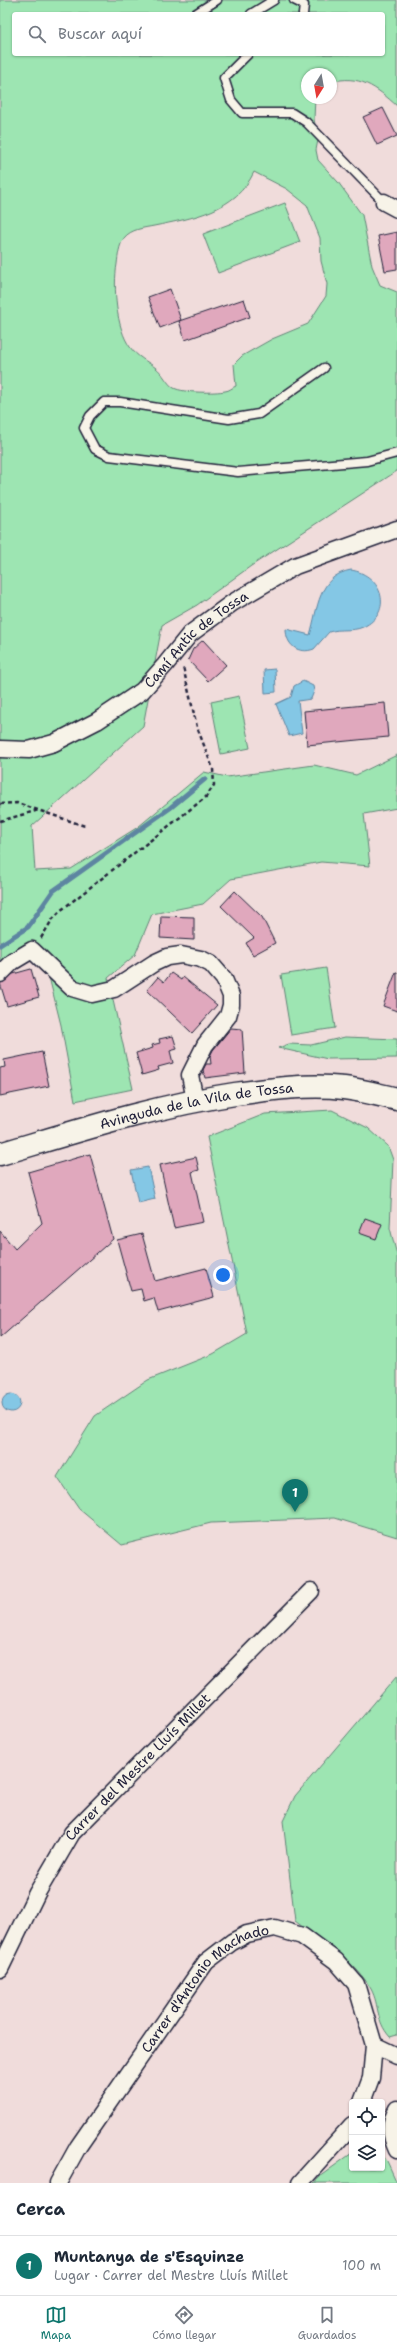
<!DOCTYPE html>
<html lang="es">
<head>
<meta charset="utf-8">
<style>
  :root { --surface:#fff; --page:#f6f6f7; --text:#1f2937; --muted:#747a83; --line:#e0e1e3; --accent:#0f766e }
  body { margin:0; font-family:"Shantell Sans",sans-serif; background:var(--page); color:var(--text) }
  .controls { position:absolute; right:12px; bottom:12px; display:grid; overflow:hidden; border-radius:4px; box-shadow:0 1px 3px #0004 }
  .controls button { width:36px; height:36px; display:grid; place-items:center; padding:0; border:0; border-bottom:1px solid var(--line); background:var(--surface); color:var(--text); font:20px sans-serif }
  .compass { position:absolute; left:301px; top:68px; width:36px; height:36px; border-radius:50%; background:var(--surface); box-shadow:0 1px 3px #0004; rotate:191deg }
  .you { position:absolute; left:223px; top:1275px; width:14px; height:14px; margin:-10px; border:3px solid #fff; border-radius:50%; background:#1a73e8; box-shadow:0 0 0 6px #1a73e833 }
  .badge { display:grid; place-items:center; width:26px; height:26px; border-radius:50%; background:var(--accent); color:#fff; font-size:13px; font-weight:700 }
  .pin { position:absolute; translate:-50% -33px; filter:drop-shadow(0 1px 2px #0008) }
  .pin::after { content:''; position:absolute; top:21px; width:14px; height:12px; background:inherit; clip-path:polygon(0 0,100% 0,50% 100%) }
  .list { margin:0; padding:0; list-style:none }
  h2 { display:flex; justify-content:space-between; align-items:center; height:52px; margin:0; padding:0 16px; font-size:17px }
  h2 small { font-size:13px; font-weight:400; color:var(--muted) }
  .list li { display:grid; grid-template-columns:26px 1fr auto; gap:12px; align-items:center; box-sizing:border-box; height:60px; padding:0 16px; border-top:1px solid var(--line) }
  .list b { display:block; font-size:15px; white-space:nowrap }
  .list p { margin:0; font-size:13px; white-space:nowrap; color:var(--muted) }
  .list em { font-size:13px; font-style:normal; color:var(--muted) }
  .icon { flex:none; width:22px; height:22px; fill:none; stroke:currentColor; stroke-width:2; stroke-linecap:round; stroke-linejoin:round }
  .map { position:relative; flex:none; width:397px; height:2183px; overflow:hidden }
  .search { position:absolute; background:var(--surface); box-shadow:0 1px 3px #0004; left:12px; right:12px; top:12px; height:44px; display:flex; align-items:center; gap:10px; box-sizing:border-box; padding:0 14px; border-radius:4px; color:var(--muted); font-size:15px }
  .sheet { height:112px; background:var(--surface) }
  nav { display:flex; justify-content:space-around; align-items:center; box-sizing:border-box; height:56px; border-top:1px solid var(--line); background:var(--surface); font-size:11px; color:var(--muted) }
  nav a { display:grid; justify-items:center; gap:2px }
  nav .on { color:var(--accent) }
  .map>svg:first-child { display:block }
</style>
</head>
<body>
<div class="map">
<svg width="397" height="2183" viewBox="0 0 397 2183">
  <rect width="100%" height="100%" fill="#f0dcdb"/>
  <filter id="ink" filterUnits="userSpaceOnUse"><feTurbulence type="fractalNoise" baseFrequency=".025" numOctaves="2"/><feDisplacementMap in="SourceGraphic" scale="8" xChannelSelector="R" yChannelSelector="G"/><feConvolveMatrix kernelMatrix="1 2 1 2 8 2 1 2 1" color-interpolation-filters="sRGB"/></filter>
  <g filter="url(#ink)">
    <path fill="#9de5b2" stroke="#608476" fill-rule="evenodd" d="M0,0H397V106C376,87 359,74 331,82V74H307V98H315L314,119L318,140L316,150L318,160L338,182L362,215L372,266L380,285L397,292V471L251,566L197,605L162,625L143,726L32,826L35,871L71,869L138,827L204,772L227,777L314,765L356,775L397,755V808L364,814L370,866L321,862L231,879L203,904L152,914L135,955L108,978L133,1089L75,1101L61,1025L48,973L33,960L0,969ZM14,14H383V54H14ZM254,172L287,189L307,205L320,238L321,261L327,284L326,296L308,324L272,339L242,356L234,364L236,386C233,387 229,391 225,391C215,393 183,393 174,388C167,384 163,373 156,368C147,361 137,357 130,347C116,328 113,287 117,264C118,256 119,245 124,238C131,229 144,228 154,226C193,218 236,211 254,172Z
      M285,203L300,242L218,273L203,234Z
      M239,696L250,748L221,754L211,702Z
      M326,968L335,1028L291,1035L281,975Z
      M345,1037L397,1039V1058L328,1059L278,1048L289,1044L311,1045Z
      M332,1110L368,1128L388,1146L393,1160L390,1228L397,1255V1537L335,1518L211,1523L122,1545L79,1509L57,1477L95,1416L148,1380L213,1354L247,1334L207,1137L265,1114Z
      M397,1676V2035L390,2037C375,2020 380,2006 371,1989C353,1958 322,1942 295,1921L283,1821L295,1796Z
      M352,2153V2168H382V2155L387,2161L397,2183H314L319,2177Z"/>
    <path fill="#84c7e5" stroke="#5d85a1" d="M351,570C383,575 394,613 363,627C352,632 340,628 329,632L314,649C298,655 286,645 286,629L310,635C318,608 318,576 351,570Z
      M275,669L276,692L265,693L264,670Z
      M303,681L313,686L314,691L311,699L298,701L302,733L289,736L276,704L291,697L294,686Z
      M148,1167L155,1199L138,1203L131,1170Z
      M2 1403a9 9 0 1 1 18 0a9 9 0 1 1-18 0Z"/>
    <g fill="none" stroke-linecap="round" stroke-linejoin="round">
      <path stroke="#5d85a1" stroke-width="5" d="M0,945L28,927L53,891L170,808L205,779"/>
    </g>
    <path fill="#e0a8bd" stroke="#22223b" d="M383,108L397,136L377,145L363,117Z
      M397,232V269L385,271L378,236Z
      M170,289L181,320L160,328L148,297Z
      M244,299L250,317L185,340L179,321Z
      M203,640L226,665L208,681L188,660L193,649Z
      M385,703L388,737L307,745L304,711Z
      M235,891L262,917L275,943L253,955L246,943L254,938L221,906Z
      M161,916L194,917V940L160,938Z
      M31,969L39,997L7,1006L0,983L13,974Z
      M396,972H397V1011L383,1006Z
      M171,973L181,980L183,977L217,1005L192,1033L147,990L158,977L164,982Z
      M231,1028L242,1029L245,1073L205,1078L203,1070L206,1064H211L210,1056L213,1050Z
      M173,1036L177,1049L170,1051L173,1063L158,1067L159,1070L142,1075L136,1053L153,1048L152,1045L160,1043L159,1039Z
      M42,1052L49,1086L0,1096V1068L5,1067L4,1060Z
      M90,1154L113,1239L0,1338V1231L15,1249L42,1223L28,1172Z
      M196,1157L199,1170L192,1172L203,1222L174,1228L160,1165Z
      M365,1218L382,1224L376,1239L359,1233Z
      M142,1234L155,1281L206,1268L214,1297L158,1312L154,1298L144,1301L141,1289L131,1291L117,1240Z"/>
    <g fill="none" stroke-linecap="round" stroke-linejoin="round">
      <g stroke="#22223b" stroke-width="11">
        <path id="lane" d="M294,0L304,5L303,14
          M195,14L217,0
          M251,14L274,0
          M248,54L224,78L231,100L242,113H292L306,122L384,202
          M324,368L259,414L229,419L120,402H104L90,416L84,428L95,449L109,456L238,472L367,461L397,453"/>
      </g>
      <g stroke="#22223b" stroke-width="19">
        <g id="street">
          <path d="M384,202L397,209"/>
          <path id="s1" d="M0,749L29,750L54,743L97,721L142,691L165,665L190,634L232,603L295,566L397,529"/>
          <path d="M0,974L12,962L32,950L72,988L92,994L114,989L154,963L167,957L181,955L201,959L211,964L224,979L231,996V1005L228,1016L205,1045L190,1075L195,1100"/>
          <path id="s2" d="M0,1969L37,1893L72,1833L311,1591"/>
          <path d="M374,2045L397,2056"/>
          <path d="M397,2109C389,2123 390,2135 397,2150"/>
          <path id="s3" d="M58,2183L78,2147L206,1962L232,1942L247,1934L275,1928L302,1936L336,1961L356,1984L374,2045L371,2078L362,2102"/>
          <path d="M300,2183L352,2125"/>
        </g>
      </g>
      <g stroke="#22223b" stroke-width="25">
        <g id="secondary">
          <path id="s4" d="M0,1154C78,1131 155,1106 235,1094C271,1089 308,1084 344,1088C362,1090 379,1095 397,1099"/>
        </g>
      </g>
      <path stroke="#22223b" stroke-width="2.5" stroke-dasharray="4 3" stroke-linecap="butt" d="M0,804L17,803L85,826
        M0,821L39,810
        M41,938L52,920L60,911L206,797L214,785L213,769L197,727L183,667"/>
      <use href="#lane" stroke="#f7f3e8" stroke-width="8"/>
      <use href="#street" stroke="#f7f3e8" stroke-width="16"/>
      <use href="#secondary" stroke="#f7f3e8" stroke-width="22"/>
    </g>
  </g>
  <g text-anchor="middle" stroke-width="3" stroke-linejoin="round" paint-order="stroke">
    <g font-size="14" fill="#22223b" stroke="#f7f3e8">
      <text dy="5" stroke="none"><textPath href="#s1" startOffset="233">Camí Antic de Tossa</textPath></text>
      <text dy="5" stroke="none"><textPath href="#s4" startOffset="203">Avinguda de la Vila de Tossa</textPath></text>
      <text dy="5" stroke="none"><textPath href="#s2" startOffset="247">Carrer del Mestre Lluís Millet</textPath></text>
      <text dy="5" stroke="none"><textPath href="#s3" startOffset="248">Carrer d'Antonio Machado</textPath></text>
    </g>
  </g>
</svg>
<div class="controls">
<button><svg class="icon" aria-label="locate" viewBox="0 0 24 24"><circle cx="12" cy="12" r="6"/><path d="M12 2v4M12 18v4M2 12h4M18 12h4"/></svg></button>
<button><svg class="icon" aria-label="layers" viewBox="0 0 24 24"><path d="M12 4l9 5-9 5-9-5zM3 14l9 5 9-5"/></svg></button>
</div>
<svg class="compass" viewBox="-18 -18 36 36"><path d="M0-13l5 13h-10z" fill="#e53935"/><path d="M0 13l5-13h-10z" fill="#747a83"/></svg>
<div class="you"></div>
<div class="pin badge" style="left:295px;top:1512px">1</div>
<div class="search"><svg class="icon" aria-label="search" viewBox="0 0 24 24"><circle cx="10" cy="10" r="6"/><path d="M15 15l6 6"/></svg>Buscar aquí</div>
</div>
<section class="sheet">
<h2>Cerca<small></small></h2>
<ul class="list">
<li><span class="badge">1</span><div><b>Muntanya de s'Esquinze</b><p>Lugar · Carrer del Mestre Lluís Millet</p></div><em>100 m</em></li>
</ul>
</section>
<nav>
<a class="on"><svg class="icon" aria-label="map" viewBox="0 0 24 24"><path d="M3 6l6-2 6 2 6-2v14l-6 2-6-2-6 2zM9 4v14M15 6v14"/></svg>Mapa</a>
<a><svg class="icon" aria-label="directions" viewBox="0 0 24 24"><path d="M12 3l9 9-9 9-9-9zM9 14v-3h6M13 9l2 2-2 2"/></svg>Cómo llegar</a>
<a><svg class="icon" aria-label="saved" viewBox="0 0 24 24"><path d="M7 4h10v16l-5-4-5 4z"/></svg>Guardados</a>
</nav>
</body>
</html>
